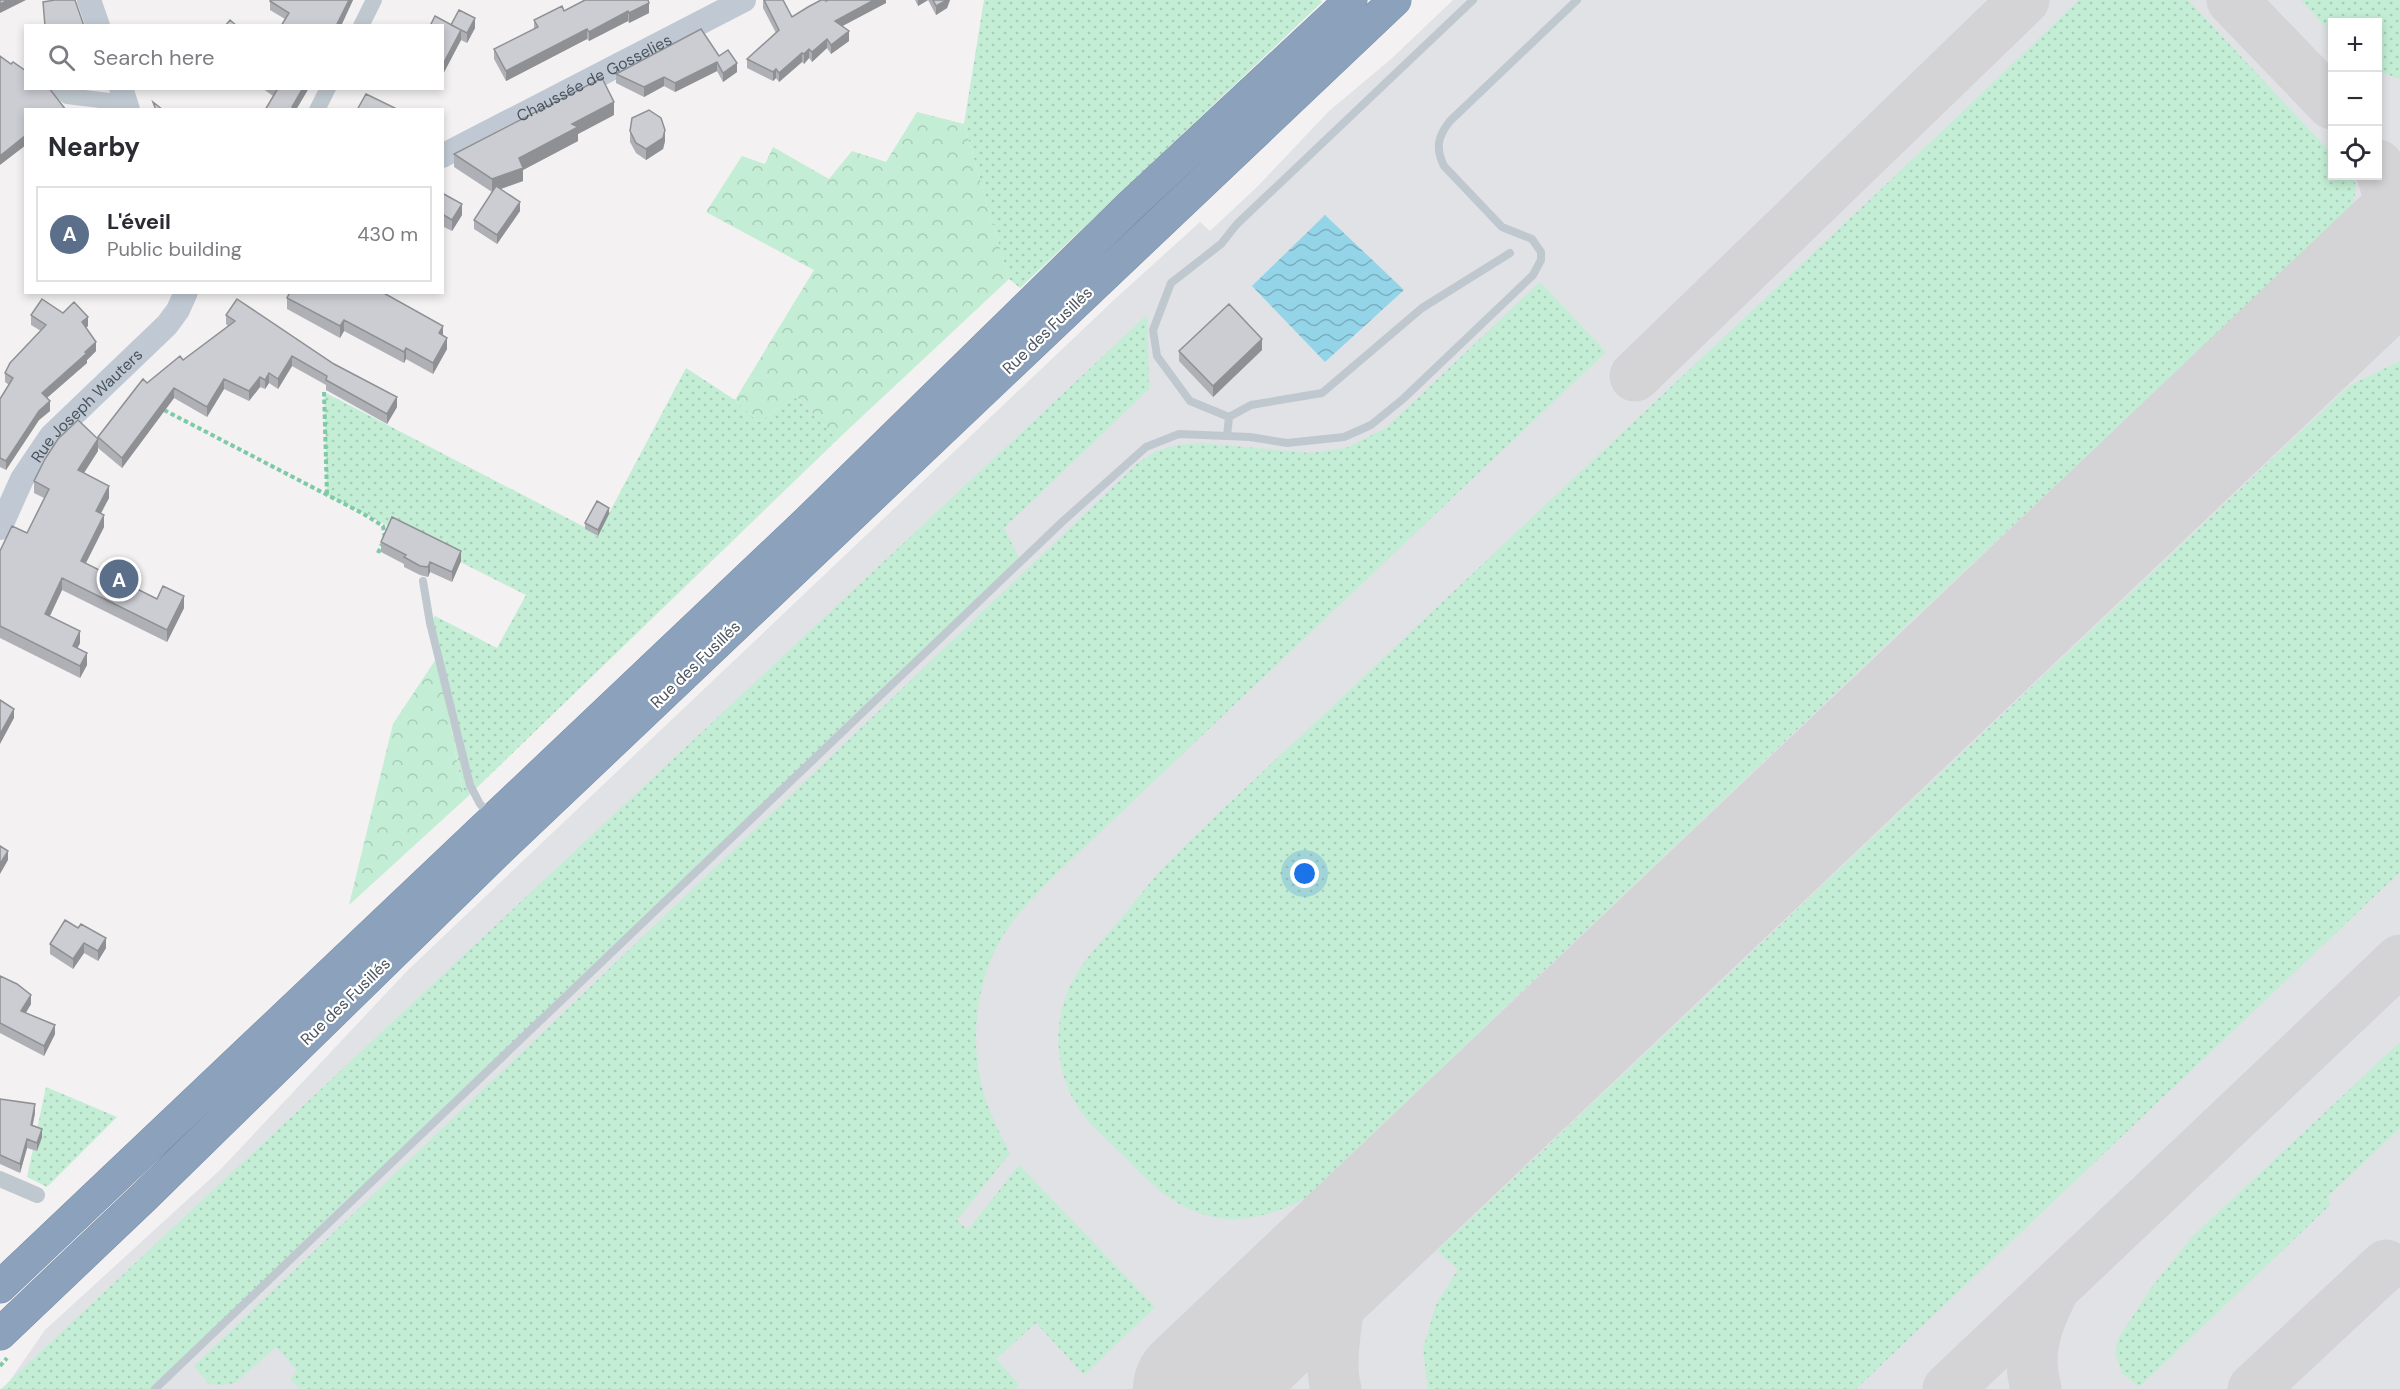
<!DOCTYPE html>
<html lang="en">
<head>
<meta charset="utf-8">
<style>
  :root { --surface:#fff; --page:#f2f2f3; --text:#2b2b33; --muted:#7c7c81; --line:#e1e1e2; --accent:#0b8043 }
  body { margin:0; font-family:"DM Sans",sans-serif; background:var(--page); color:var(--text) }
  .controls { position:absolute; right:18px; top:18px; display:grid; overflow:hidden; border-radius:0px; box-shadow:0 3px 9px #0003 }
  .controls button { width:54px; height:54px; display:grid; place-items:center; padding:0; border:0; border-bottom:2px solid var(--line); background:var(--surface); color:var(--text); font:30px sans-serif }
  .you { position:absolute; left:1305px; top:874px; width:21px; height:21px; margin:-15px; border:4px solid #fff; border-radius:50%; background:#1a73e8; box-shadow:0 0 0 9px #1a73e833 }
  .badge { display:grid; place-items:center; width:39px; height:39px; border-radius:50%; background:var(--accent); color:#fff; font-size:20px; font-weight:700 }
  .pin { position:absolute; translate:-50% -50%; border:3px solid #fff; box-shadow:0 2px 6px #0006 }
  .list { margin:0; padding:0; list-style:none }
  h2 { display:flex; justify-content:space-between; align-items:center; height:78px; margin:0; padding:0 24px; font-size:26px }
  h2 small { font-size:20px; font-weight:400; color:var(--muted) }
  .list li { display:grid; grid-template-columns:39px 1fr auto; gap:18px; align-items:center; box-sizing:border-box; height:96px; margin:0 12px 12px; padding:0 12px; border:2px solid var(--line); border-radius:0px }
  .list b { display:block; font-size:22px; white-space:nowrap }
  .list p { margin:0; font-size:20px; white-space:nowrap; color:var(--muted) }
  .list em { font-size:20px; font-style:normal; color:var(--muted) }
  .icon { flex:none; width:33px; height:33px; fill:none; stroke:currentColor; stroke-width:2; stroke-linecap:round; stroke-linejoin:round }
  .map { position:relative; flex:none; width:2400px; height:1389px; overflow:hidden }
  .search { position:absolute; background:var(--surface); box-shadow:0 3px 9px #0003; left:24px; top:24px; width:420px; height:66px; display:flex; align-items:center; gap:15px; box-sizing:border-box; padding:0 21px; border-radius:0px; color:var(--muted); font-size:22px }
  .panel { position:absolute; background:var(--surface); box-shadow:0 3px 9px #0003; left:24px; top:108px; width:420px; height:186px; border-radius:0px }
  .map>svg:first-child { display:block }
</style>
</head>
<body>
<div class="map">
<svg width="2400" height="1389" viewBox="0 0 2400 1389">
  <defs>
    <pattern id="grass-dots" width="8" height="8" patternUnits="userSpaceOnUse" patternTransform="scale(1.5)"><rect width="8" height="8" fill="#c3edd4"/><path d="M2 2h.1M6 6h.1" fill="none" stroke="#a9cdb8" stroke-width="1.8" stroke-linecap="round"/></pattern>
    <pattern id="forest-crowns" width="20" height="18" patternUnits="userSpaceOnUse" patternTransform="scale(1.5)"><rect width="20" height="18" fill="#c3edd4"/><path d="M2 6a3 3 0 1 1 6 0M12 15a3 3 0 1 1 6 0" fill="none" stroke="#a9cdb8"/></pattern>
    <pattern id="water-waves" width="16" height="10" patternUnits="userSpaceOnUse" patternTransform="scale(1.5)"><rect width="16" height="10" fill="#93d4e8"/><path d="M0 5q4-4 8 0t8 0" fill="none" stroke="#7aafbf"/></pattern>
  </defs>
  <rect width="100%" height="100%" fill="#f3f1f1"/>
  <path fill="#e0e2e5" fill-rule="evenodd" d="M1453,0H2400V1389H14L11,1379L45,1330L220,1170L408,970L1115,299L1200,222L1210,231L1259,185L1329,111L1390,60ZM2332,22H2378V176H2332Z"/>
  <path fill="url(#grass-dots)" d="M984,0H1320L1322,2L1020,288L1009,279L964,124Z
    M2079,0H2188L2332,154V176H2352C2359,187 2355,197 2350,209L1911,621L1304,1199C1251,1226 1209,1228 1160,1191C1146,1179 1134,1166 1121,1153C1106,1139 1089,1124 1078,1107C1056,1074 1053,1029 1067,993C1078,965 1101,942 1120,920C1136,901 1150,881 1167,864C1220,810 1277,759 1332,707C1580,470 1833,238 2079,0Z
    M2301,0H2400V79L2378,71V22H2332V34Z
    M1540,282L1606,352L1055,875C1037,894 1018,911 1004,934C973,983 967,1057 990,1111C995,1125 1003,1139 1010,1153L957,1220L968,1230L1019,1165L1155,1307L1084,1375L1036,1323L996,1359L1019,1385L1014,1389H300L290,1379L297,1370L276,1347L235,1383L222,1385L209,1384L194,1366L1138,463L1157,451L1177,445L1199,443L1310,453L1346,448L1386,428Z
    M1147,315L1149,389L1004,528L1021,562L157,1389H1Z
    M2400,361V872L1856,1389H1428L1423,1349L1436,1305L1458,1269L1437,1251L2349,386Z
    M686,368L735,400L758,422L797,397L838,439L464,800L440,665L430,623L435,616L497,648L526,595L327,495L324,392L598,534Z
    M2400,1042V1128L2328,1196L2330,1205L2139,1387L2122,1373L2115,1354L2119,1337L2152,1287L2192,1237Z
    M46,1087L117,1117L47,1187L27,1177Z"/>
  <path fill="url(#forest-crowns)" d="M917,112L964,124L1009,279L838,439L797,397L758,422L735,400L814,270L706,212L742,156L765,164L773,147L829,179L852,151L886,162Z
    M438,656L464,800L349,905L393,724Z"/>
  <path fill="url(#water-waves)" d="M1325,215L1404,290L1325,362L1252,286Z"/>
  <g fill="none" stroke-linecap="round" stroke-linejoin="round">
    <path stroke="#d4d4d6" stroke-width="51" d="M2232,0L2332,104
      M2361,284C2384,247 2399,208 2378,165
      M2286,355C2323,332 2357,309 2400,300
      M1635,376L2024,0
      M1336,1389C1331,1372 1333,1352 1335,1334C1342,1262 1375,1224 1424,1175
      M1948,1389L2400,960
      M2036,1389C2026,1354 2036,1324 2052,1293
      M2253,1389L2386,1265"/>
    <path stroke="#d4d4d6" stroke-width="128" d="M1197,1389L2400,247"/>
    <g stroke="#778da8" stroke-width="33">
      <path id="highway" d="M0,1287L806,523L1130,206L1351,0
        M0,1334L144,1197L500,849L1395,0"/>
    </g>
    <path stroke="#7dcaa6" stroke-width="4" stroke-dasharray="4.5 3" stroke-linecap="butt" d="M324,392L327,495
      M164,410L362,513L383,526L385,538
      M378,553L382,544
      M0,1366L7,1358"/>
    <path stroke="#c0c8cf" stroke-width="8" d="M1229,417L1190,401L1157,356L1153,330L1171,283L1221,244L1237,224L1473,0
      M1229,417L1251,405L1322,393L1422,308L1510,253
      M1227,436L1229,417
      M423,581L430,623L470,785L480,804L491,816
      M155,1389L1062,522L1146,447L1179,434L1250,437L1287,443L1344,437L1371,425L1403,399L1533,275L1541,260V252L1532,239L1502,227L1444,166C1435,148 1438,136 1450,121L1577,0"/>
    <path stroke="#c0c8cf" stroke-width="16" d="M361,26L374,0
      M59,88L67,96L126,103
      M317,110L328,88
      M0,1179L37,1195"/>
    <g stroke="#c0c9d3" stroke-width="24">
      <path d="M89,0L98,26"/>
      <path d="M121,88L128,110"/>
      <path id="s1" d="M442,156L744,0"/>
      <path id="s2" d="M0,528L22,479L51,436L167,325L178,310L186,292"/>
    </g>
    <use href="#highway" stroke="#8ca2bc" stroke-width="32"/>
  </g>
  <path fill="#afb0b5" d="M353,0L341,26H281L285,19L270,10V1Z
    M585,0L649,13L629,23L628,21L589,41L587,39L506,81L494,59V49L534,29V20L564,11Z
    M763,0H783L792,17L826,1L886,0V3L842,26L849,41L831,54L827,48L812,62L809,58L804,64L802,62L779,82L776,78L773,81L747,68V59L776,33L763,8Z
    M915,0H950L947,8L936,15L928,0L918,6Z
    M451,25L475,28L467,43L461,40L442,76V26Z
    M719,56L737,72L723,82L717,71L675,92L664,86L644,97L616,83V74Z
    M262,88H309L273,96Z
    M614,115L578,134V141L523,170V181L501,189L520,211L497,244L474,229V220L492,192L454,167V154Z
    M630,131L665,141L663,149L646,160L636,153L630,142Z
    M442,193L462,215L452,231L442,226Z
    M287,298L443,336L447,349L433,374L406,359L404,363L344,331L340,338L287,309Z
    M63,313L88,326L86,327L96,351L87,360V363L47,398L50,411L39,420L6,470L0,467V399L9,385L5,382V373L41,331L31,325V315Z
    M226,315L397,407L387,424L326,390V385L292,366L278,389L269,383L265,389L260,387L249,401L224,389L207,417L174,398L122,468L98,448V451L84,473L109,498L100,513L104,527L85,564L157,599L184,608L167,642L62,590L50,616L80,643L77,648L87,665L80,678L0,638V551L27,533L44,498L34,493V481L98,439V437L147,383L183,360L228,326L226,324Z
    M1262,350L1213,397L1179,361V351Z
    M609,514L598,536L585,529V523Z
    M381,542L461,561L452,582L430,572L428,577L420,575L404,567V564L381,552Z
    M65,920L106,948L98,961L84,953L73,969L50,954V944Z
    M0,976L31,1004L26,1013L55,1034L44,1056L0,1033Z
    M0,1099L35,1113L32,1126L42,1137L37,1151L27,1148L20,1173L0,1164Z"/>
  <path fill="#8e9094" d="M8,0H26L0,13V4Z
    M349,0H353L341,26H336Z
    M874,0H886V3L835,30V21Z
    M918,0H928L918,6Z
    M947,0H950L947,8L936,15V6Z
    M649,3V13L629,23V13Z
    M628,11V21L589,41V32Z
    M475,18V28L467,43V33Z
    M587,29V39L506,81V71Z
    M461,30V40L442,76V66Z
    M849,31V41L831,54V45Z
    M827,39V48L812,62V52Z
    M809,49V58L804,64V54Z
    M802,53V62L779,82V73Z
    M717,62V71L675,92V83Z
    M737,63V72L723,82V73Z
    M776,69V78L773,81V72Z
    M664,77V86L644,97V87Z
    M303,88H309L296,110L292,107Z
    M614,102V115L578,134V141L523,170V181L492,192V179L519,158L572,124Z
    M665,130V141L663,149L646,160V149Z
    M26,135V145L0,165V156Z
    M520,202V211L497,244V235Z
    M462,204V215L452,231V220Z
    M88,317V326L82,331V322Z
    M344,320V331L340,338V326Z
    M443,326V337L439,333Z
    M447,338V349L433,374V363Z
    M1262,339V350L1213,397V386Z
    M96,342V351L87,360V363L42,402V393Z
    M406,348V359L404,363V352Z
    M292,356V366L278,389V379Z
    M269,373V383L265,389V380Z
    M260,377V387L249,401V391Z
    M224,379V389L207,417V407Z
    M174,388V398L122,468V458Z
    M397,397V407L387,424V414Z
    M50,401V411L39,420L6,470V461L39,411Z
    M98,439V451L78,482V470Z
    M109,486V498L96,523V511Z
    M609,508V514L598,536V530Z
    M104,515V527L81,573V561Z
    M461,551V561L452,582V572Z
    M430,562V572L428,577V567Z
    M62,578V590L45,626V614Z
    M184,596V608L167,642V630Z
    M80,631V643L73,658V646Z
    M87,653V665L80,678V666Z
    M14,709V718L0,744V734Z
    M8,851V860L0,874V864Z
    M106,938V948L98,961V951Z
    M84,943V953L73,969V959Z
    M31,995V1004L21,1020V1011Z
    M55,1025V1034L44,1056V1046Z
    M35,1104V1113L31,1134V1125Z
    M42,1129V1137L37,1151V1143Z
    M27,1139V1148L20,1173V1164Z"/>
  <path fill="#cbcdd3" stroke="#8e9094" stroke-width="1.5" d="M0,0H8L0,4Z
    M55,0H75L84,26H45L43,2Z
    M271,0H349L336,26H281L289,13L270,1Z
    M585,0H648L649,3L629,13L628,11L589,32L587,29L506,71L494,49L538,27L534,20L562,6L564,11Z
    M764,0H783L792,17L808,7L821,0H826V1L828,0H874L835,21L849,31L831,45L827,39L812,52L809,49L804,54L802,53L779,73L776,69L773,72L747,59L779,30Z
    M933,0H947L936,6Z
    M459,10L475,18L467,33L451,25Z
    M435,16L461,30L442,66V26H430Z
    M230,20L237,26H225Z
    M701,29L719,56L728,50L737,63L723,73L717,62L675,83L664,77L644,87L616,74Z
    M0,56L11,64L13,62L26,71V88H49L66,110H26V135L0,156Z
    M602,78L614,102L572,124L578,127L519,158L523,168L492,179L454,154Z
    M275,88H303L292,107L297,110H265L277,90Z
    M366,94L395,108L394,110H357Z
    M153,102L163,110H156Z
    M649,110L661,118L665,130L663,138L646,149L636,143L630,131L632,118Z
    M496,186L520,202L497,235L474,220Z
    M442,193L462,204L452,220L442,214Z
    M290,292H382L443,326L439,333L447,338L433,363L406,348L404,352L344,320L340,326L287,298Z
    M42,299L63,313L74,302L88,317L82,322L96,342L85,352L87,353L42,393L50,401L39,411L6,461L0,458V399L13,378L5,373L10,363L46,325L31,315Z
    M237,299L334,364L397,397L387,414L326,380L327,376L292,356L278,379L269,373L265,380L260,377L249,391L224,379L207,407L174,388L122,458L98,437L143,379L147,383L180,356L183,360L235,321L226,315Z
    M1229,304L1262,339L1213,386L1179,351Z
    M78,420L98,439L78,470L109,486L96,511L104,515L81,561L157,599L163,586L184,596L167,630L62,578L45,614L80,631L73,646L87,653L80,666L0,626V551L12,526L27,533L49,489L34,481L45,459L58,439Z
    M597,501L609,508L598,530L585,523Z
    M392,517L461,551L452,572L430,562L428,567L420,566L404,557L406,555L381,542Z
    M0,700L14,709L0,734Z
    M0,846L8,851L0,864Z
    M65,920L78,928L81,924L106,938L98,951L84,943L73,959L50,944Z
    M0,976L17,984L31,995L21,1011L55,1025L44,1046L0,1023Z
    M0,1099L35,1104L31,1125L42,1129L37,1143L27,1139L20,1164L0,1155Z"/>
  <g text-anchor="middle" stroke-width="4.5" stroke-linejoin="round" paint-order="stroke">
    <g font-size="16" fill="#4a545e" stroke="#fff">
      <text dy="6" stroke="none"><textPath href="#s1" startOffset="171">Chaussée de Gosselies</textPath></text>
      <text transform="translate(1047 330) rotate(-44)" y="6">Rue des Fusillés</text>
      <text dy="6" stroke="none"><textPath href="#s2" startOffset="152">Rue Joseph Wauters</textPath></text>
      <text transform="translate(695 664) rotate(-44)" y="6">Rue des Fusillés</text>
      <text transform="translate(345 1001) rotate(-44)" y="6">Rue des Fusillés</text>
    </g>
  </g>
</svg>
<div class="controls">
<button>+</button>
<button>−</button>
<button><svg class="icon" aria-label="locate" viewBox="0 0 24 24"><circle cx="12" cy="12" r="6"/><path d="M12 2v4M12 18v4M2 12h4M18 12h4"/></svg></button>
</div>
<div class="you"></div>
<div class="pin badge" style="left:119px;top:579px;background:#5c6f8a">A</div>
<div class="search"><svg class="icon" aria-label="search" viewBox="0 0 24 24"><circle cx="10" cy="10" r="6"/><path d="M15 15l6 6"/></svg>Search here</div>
<section class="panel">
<h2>Nearby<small></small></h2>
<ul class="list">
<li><span class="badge" style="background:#5c6f8a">A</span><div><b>L'éveil</b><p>Public building</p></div><em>430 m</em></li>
</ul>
</section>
</div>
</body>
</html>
